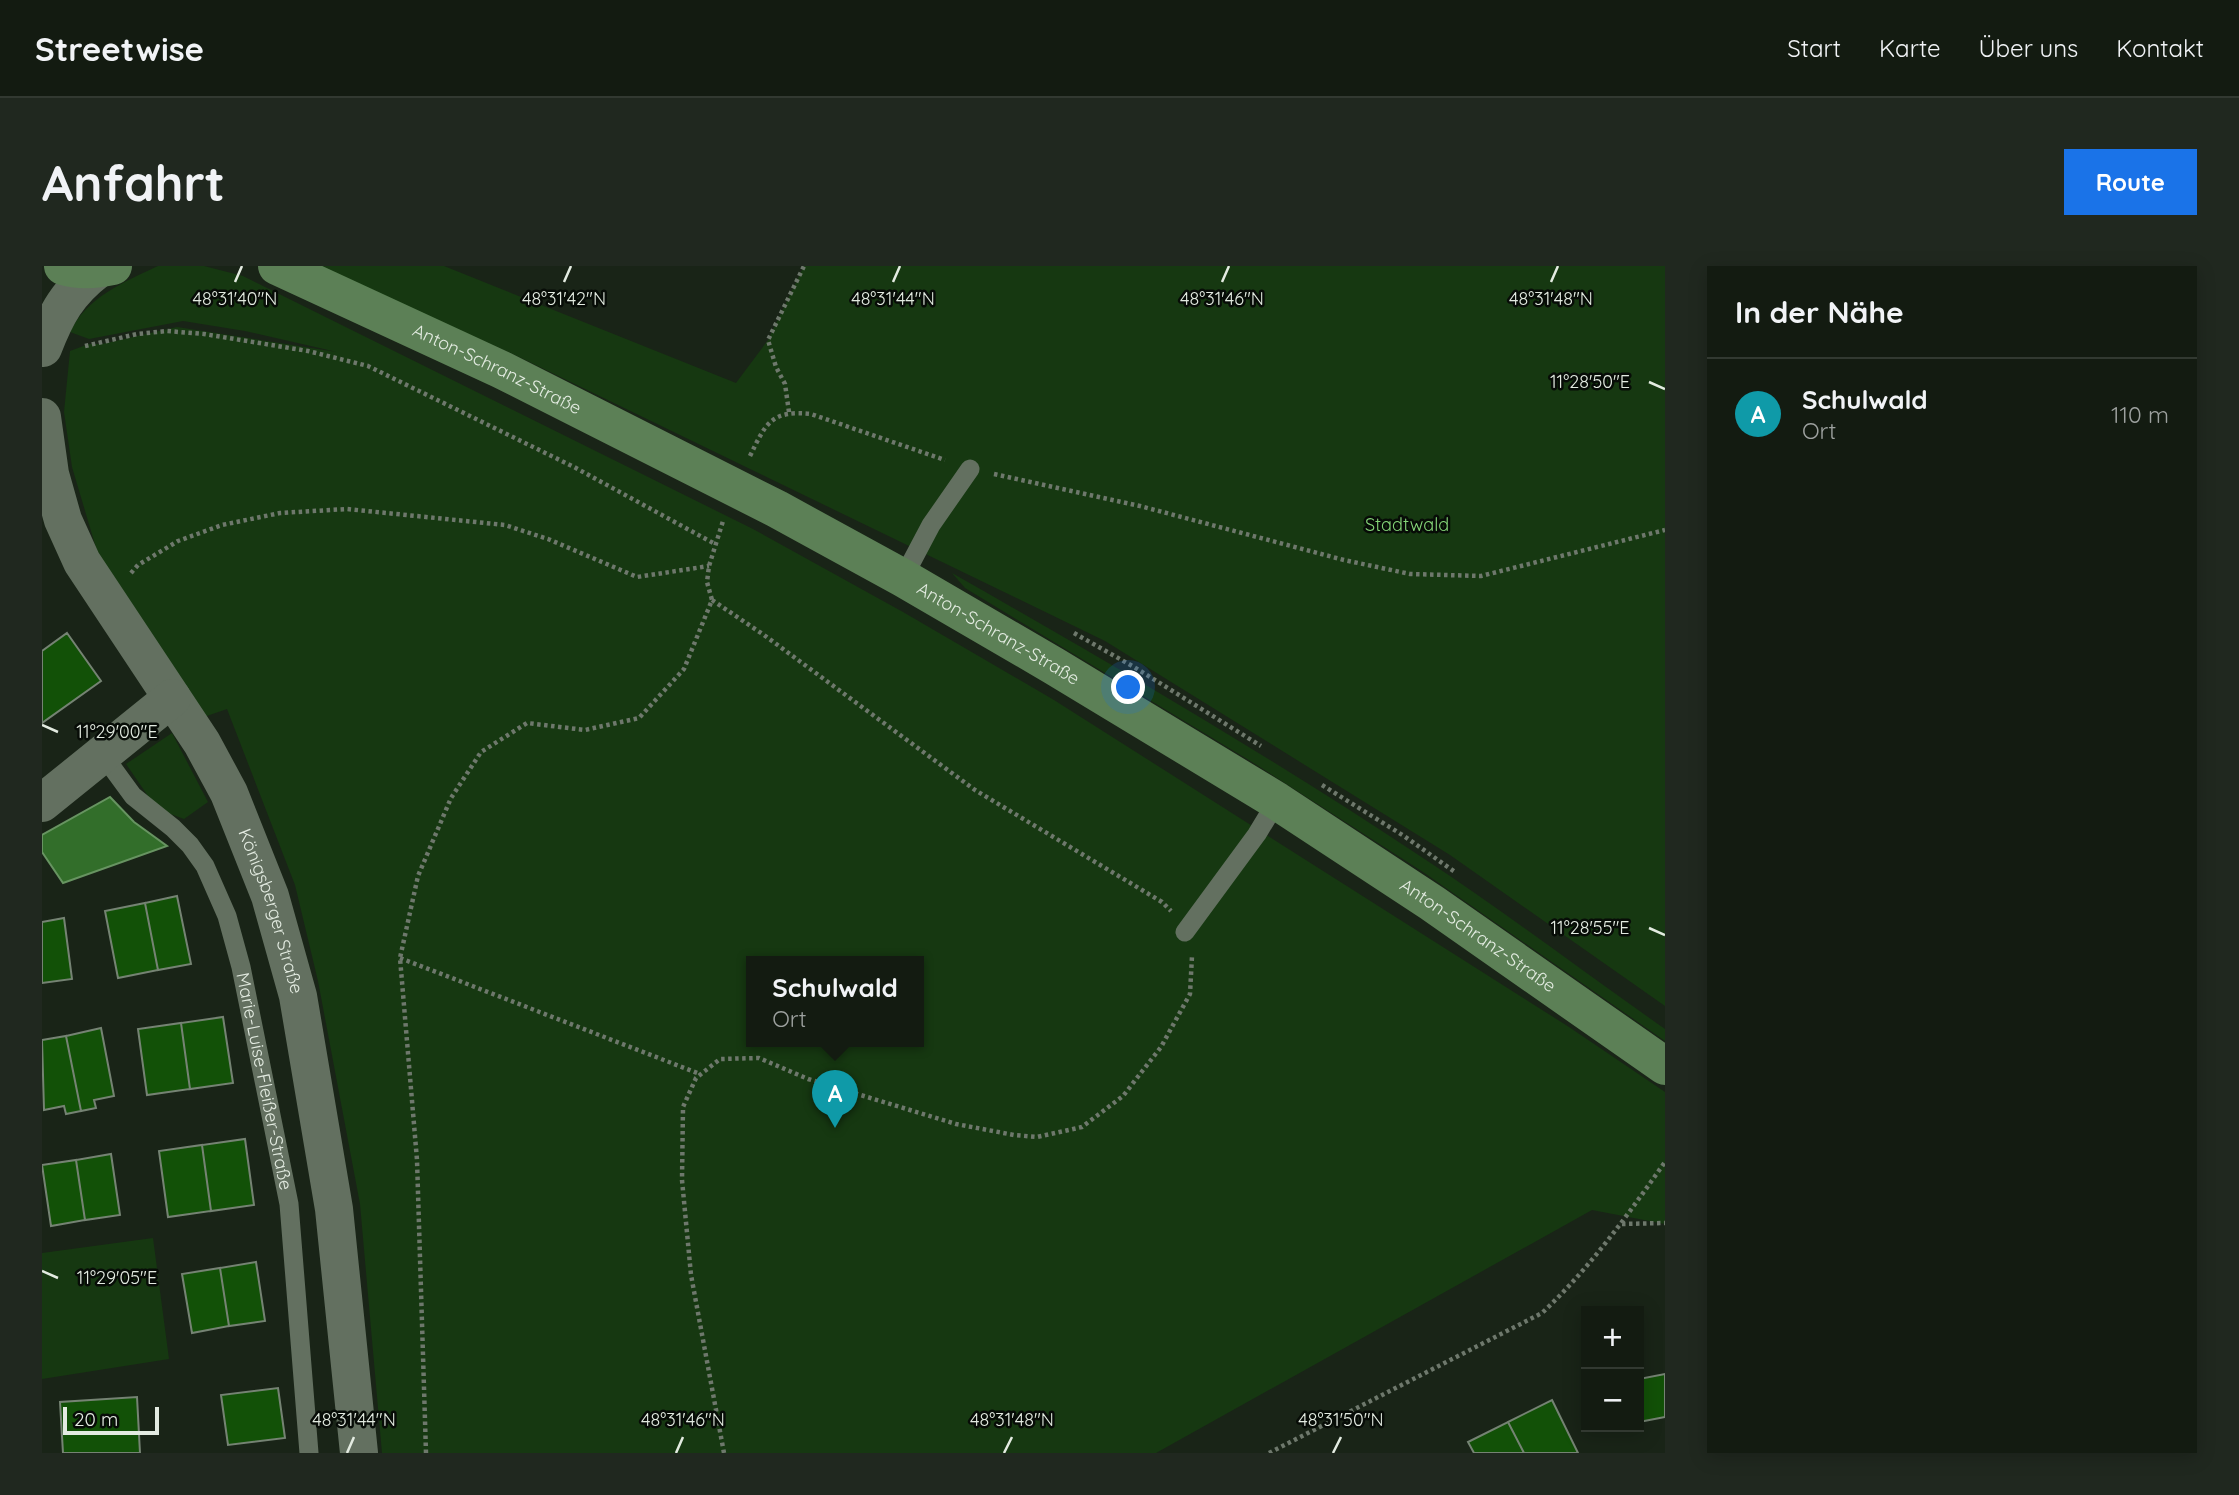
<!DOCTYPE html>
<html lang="de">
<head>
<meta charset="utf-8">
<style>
  :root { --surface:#131b11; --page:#20281f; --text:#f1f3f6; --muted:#9da19f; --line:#323931; --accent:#1a73e8 }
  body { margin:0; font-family:Quicksand,sans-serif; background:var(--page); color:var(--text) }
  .controls { position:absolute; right:21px; bottom:21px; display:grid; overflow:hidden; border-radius:0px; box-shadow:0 4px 18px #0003 }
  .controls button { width:63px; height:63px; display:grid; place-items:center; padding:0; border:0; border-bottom:2px solid var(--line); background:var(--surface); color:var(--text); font:35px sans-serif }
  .scale { position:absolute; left:21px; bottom:18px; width:96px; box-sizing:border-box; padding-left:7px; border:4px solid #e3ebe1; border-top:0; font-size:19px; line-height:24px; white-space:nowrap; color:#e3ebe1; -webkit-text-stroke:5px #070c07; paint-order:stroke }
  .you { position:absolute; left:1087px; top:422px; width:24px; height:24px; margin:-18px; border:5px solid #fff; border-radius:50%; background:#1a73e8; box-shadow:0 0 0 10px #1a73e833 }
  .badge { display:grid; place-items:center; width:46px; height:46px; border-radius:50%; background:var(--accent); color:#fff; font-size:23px; font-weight:700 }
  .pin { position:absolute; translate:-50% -58px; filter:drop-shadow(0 2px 4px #0008) }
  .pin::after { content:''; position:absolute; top:37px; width:24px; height:21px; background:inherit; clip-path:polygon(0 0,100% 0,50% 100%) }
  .popup { position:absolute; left:704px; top:690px; width:178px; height:91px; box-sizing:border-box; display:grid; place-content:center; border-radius:0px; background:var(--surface); filter:drop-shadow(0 2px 5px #0005); font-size:23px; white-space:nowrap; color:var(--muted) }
  .popup b { font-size:26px; color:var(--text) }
  .popup::after { content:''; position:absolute; left:50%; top:100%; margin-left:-14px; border:14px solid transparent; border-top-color:var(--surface) }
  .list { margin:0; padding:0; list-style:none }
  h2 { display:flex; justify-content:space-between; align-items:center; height:91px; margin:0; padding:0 28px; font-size:30px }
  h2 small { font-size:23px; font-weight:400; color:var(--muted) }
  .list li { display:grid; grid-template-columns:46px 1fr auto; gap:21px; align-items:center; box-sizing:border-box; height:112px; padding:0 28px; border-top:2px solid var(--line) }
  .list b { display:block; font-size:26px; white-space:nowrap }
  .list p { margin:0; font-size:23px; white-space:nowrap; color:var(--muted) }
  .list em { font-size:23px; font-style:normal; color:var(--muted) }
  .map { position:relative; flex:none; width:1623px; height:1187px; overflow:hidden; border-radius:0px }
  header { display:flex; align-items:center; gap:42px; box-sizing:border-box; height:98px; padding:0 35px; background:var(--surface); border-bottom:2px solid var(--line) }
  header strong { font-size:33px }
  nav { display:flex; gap:38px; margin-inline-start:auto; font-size:24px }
  .intro { display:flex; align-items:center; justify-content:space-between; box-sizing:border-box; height:168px; padding:0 42px }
  h1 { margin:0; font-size:49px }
  .button { padding:18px 32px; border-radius:0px; background:var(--accent); color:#fff; font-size:24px; font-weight:700 }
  main { display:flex; gap:42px; padding:0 42px }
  aside { flex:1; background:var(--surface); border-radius:0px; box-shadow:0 4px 18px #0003 }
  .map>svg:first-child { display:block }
</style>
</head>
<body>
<header>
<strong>Streetwise</strong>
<nav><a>Start</a><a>Karte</a><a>Über uns</a><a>Kontakt</a></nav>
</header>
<div class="intro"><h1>Anfahrt</h1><a class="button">Route</a></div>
<main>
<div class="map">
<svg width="1623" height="1187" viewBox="0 0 1623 1187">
  <rect width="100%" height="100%" fill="#192417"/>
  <path fill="#163811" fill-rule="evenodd" d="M116,0H162L201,10L711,263L861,346L1012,434L1527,761L1623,826V958L1550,944L1114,1187H340L318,938L276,715L253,619L185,443L159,452L63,312L30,201L22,146L28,85L47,78H60L135,61L295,86L203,65L141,55L47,73L28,66C45,31 82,16 116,0ZM709,696H877V776H709Z
    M275,0H402L694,117L726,74L762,0H1623V740L1408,589L1063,375L473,89Z
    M910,307C1070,398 1228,490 1381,592C1463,646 1542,706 1623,763V775L1381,606L1210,496L923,322Z
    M130,467L166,536L142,553L115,543L84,498Z
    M111,972L127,1093L0,1113V987Z"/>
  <path fill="#326e2a" stroke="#679461" stroke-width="2" d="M68,531L92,556L125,580L21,617L0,586V569Z"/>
  <path fill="#125107" stroke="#758373" stroke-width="2" d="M25,367L59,415L0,457V385Z
    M135,630L149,698L116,704L103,637Z
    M103,637L116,704L76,712L63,645Z
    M22,652L30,713L0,717V656Z
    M181,751L191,817L148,823L139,757Z
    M139,757L148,823L105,829L96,763Z
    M59,762L72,830L52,834L54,842L39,845L24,770Z
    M24,770L39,845L24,848L22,840L2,844L0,774Z
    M203,873L212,939L169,945L160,879Z
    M160,879L169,945L126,951L117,885Z
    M69,888L78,949L43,954L34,894Z
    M34,894L43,954L9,960L0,899Z
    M214,996L223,1055L187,1060L178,1002Z
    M178,1002L187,1060L150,1067L140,1008Z
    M1623,1108V1151L1597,1156V1113Z
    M236,1122L243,1172L186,1179L179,1129Z
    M95,1131L98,1187H21L18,1136Z
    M1510,1134L1536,1187H1482L1466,1156Z
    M1466,1156L1482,1187H1432L1426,1176Z"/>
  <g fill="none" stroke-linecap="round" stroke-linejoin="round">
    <path stroke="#6e786c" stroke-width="4.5" stroke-dasharray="3.5 3.5" stroke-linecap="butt" d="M43,80L95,68L125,65L162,68L266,85L326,100L532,201L673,278
      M747,146L743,118L734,101L726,74L762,0
      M708,190C724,157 729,144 769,148L903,194
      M952,208L1098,240L1302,294L1368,308L1439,310L1623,264
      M89,307L96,299L136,275L180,259L238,247L305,243L463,259L506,273L595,311L667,300
      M670,334L722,369L933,524L1120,636L1129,645
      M1032,367L1092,401L1219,480
      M1280,519L1362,570L1413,606
      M358,692L658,808
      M1580,958L1623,957
      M384,1187L375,894L358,692L376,610L409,532L439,486L485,457L543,464L597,452L642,403L670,334L665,316L667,300L681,255
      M682,1187L649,1009L640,914L641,841L654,812L678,793L717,792L766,813L914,858L972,869L995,871L1040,861L1081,830L1119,781L1148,728L1150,690
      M1227,1187L1500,1047C1548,1002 1585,950 1623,896"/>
    <g stroke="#637060" stroke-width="19">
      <path d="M861,312L889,259L928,203"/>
      <path id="s1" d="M61,489L91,530L131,562L148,579L163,600L185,650L199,701L247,938L267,1187"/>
      <path d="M1143,666L1215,568L1235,535"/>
    </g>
    <g stroke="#637060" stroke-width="38">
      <path d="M1,82C14,48 26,26 55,4"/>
      <path id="s2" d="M0,151L8,208L21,254L40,296L160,477L187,527L228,630L256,730L292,943L317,1187"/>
      <path d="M0,537L130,432"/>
    </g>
    <g stroke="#5c8056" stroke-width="38">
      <path d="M21,0C38,5 53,4 71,0"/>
      <path id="s3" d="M235,0L460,104L735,243L861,312L1012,400L1235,535L1390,637L1623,800"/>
    </g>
  </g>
  <path fill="none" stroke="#e3ebe1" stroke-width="2.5" d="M193,16L200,0M522,16L529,0M851,16L858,0M1180,16L1187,0M1509,16L1516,0M1607,116L1623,123M0,459L16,466M1607,662L1623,669M0,1005L16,1012M305,1187L312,1171M634,1187L641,1171M962,1187L970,1171M1291,1187L1299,1171"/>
  <g text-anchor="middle" stroke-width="5" stroke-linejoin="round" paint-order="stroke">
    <g font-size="18" fill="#e3ebe1" stroke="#070c07">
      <text dy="6" stroke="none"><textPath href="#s3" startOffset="243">Anton-Schranz-Straße</textPath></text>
      <text dy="6" stroke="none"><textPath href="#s3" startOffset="810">Anton-Schranz-Straße</textPath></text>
      <text dy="6" stroke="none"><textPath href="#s2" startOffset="551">Königsberger Straße</textPath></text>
      <text dy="6" stroke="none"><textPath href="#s3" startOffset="1377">Anton-Schranz-Straße</textPath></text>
      <text dy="6" stroke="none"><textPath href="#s1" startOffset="376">Marie-Luise-Fleißer-Straße</textPath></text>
    </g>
    <g font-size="18" fill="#86d779" stroke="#070c07">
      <text x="1365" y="265">Stadtwald</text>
    </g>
  </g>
  <g font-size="18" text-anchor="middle" fill="#e3ebe1" stroke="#070c07" stroke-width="5" stroke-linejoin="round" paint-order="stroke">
    <text x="193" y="39">48°31'40"N</text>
    <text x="522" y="39">48°31'42"N</text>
    <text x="851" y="39">48°31'44"N</text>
    <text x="1180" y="39">48°31'46"N</text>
    <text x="1509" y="39">48°31'48"N</text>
    <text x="1548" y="122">11°28'50"E</text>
    <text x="75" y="472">11°29'00"E</text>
    <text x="1548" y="668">11°28'55"E</text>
    <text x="75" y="1018">11°29'05"E</text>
    <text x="312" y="1160">48°31'44"N</text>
    <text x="641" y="1160">48°31'46"N</text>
    <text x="970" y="1160">48°31'48"N</text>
    <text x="1299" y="1160">48°31'50"N</text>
  </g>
</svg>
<div class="controls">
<button>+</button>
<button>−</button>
</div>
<div class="scale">20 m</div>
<div class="you"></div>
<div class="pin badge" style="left:793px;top:862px;background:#0f9aa8">A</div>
<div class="popup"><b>Schulwald</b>Ort</div>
</div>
<aside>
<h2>In der Nähe<small></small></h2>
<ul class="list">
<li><span class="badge" style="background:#0f9aa8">A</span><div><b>Schulwald</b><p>Ort</p></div><em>110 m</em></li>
</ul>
</aside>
</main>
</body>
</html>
